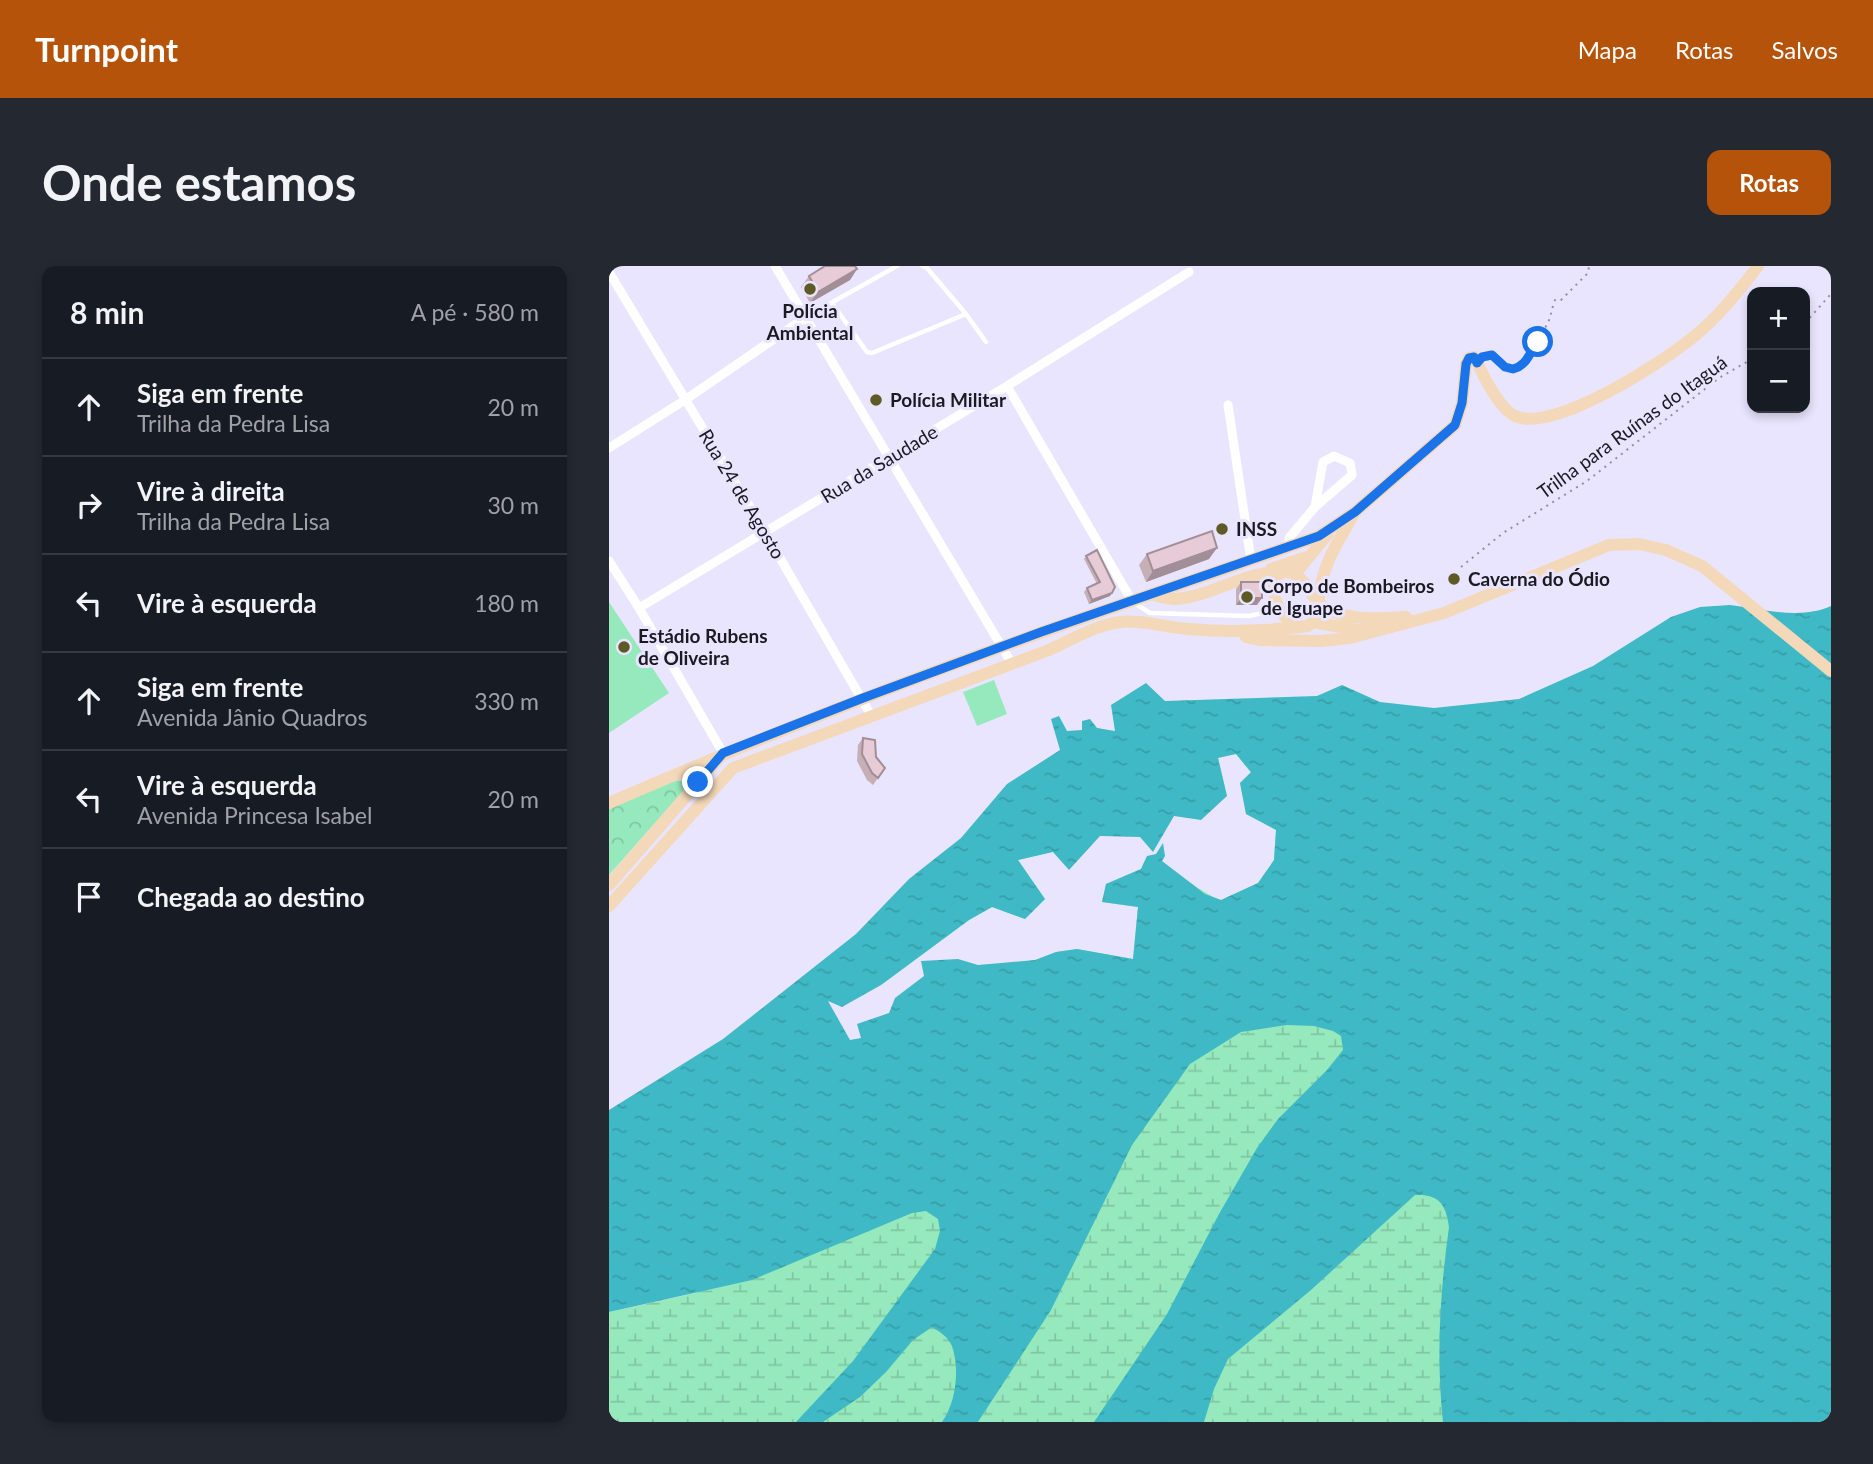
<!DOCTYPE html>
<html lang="pt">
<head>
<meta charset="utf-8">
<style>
  :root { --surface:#171b24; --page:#242831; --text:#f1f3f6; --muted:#9ea1a6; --line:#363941; --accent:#b45309 }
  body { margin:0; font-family:Lato,sans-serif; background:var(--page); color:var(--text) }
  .controls { position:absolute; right:21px; top:21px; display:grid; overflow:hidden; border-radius:14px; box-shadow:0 4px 10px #0003 }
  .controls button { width:63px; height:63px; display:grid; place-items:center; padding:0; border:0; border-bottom:2px solid var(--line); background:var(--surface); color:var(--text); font:35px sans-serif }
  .stop { position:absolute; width:21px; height:21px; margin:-16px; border:5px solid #1a73e8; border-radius:50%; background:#fff }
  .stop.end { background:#1a73e8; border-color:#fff; box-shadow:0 2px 7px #0008 }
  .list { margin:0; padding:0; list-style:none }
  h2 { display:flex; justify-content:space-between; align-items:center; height:91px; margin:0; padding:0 28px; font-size:30px }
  h2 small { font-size:23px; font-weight:400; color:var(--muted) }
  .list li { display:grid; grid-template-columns:46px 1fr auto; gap:21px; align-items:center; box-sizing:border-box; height:98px; padding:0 28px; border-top:2px solid var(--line) }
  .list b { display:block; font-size:26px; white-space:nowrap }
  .list p { margin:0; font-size:23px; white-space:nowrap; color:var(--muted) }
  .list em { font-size:23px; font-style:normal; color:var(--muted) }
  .icon { flex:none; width:38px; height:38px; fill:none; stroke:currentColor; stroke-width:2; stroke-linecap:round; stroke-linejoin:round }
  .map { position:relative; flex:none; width:1222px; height:1156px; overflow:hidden; border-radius:14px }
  header { display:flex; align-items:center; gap:42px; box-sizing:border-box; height:98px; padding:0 35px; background:var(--accent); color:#fff }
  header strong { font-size:33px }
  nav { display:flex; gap:38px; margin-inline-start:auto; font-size:24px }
  .intro { display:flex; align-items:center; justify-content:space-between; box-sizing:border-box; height:168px; padding:0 42px }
  h1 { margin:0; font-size:49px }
  .button { padding:18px 32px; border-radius:14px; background:var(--accent); color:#fff; font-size:24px; font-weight:700 }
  main { display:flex; gap:42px; padding:0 42px }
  aside { flex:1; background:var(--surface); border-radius:14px; box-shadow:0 4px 10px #0003 }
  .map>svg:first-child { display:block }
</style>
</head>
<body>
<header>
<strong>Turnpoint</strong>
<nav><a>Mapa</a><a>Rotas</a><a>Salvos</a></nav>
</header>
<div class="intro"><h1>Onde estamos</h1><a class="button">Rotas</a></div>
<main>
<aside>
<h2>8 min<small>A pé · 580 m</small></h2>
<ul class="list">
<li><svg class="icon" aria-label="ahead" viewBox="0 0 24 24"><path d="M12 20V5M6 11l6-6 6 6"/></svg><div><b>Siga em frente</b><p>Trilha da Pedra Lisa</p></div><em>20 m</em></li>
<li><svg class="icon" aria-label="right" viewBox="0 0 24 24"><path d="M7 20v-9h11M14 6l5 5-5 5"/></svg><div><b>Vire à direita</b><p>Trilha da Pedra Lisa</p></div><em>30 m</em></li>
<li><svg class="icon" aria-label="left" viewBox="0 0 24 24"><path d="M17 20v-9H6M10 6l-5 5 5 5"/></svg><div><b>Vire à esquerda</b></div><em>180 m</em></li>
<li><svg class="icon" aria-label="ahead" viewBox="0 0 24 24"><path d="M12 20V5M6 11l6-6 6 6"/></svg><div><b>Siga em frente</b><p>Avenida Jânio Quadros</p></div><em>330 m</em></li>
<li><svg class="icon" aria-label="left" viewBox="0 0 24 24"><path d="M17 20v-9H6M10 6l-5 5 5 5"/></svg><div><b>Vire à esquerda</b><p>Avenida Princesa Isabel</p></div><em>20 m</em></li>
<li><svg class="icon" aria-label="arrive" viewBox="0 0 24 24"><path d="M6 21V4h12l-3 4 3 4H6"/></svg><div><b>Chegada ao destino</b></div></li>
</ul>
</aside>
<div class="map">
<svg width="1222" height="1156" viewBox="0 0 1222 1156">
  <defs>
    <pattern id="wetland-marsh" width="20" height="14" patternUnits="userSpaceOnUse" patternTransform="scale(1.75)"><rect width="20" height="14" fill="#95e9bc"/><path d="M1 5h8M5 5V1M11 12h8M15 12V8" fill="none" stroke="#80c7a1"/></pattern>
    <pattern id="park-crowns" width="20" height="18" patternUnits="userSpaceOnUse" patternTransform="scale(1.75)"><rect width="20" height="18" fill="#95e9bc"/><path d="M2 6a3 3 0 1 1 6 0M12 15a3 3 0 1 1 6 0" fill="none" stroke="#80c7a1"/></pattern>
    <pattern id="water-ripples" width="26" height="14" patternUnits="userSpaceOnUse" patternTransform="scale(1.75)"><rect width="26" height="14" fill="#3fb9c5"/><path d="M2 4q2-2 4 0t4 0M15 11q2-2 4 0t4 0" fill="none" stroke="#379ea9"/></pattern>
  </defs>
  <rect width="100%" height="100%" fill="#eae5fe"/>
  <path fill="#95e9bc" d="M0,336L60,427L0,467Z
    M385,414L398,448L368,460L354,426Z"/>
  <path fill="url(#wetland-marsh)" d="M654,453L989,1156H369L430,1061L365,1156H0V1046L86,1027L241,774L249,783L447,686L468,683L524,693L529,641L493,636L497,618L532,603L538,590C566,600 585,624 612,634L649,617L665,594L667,564L637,548L631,517L642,507L627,488L609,491L618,530L542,531L430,589L409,594L436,633L416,653L383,641L360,654L272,719L399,576Z"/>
  <path fill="url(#park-crowns)" d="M84,514L0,609V540L61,515Z"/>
  <path fill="url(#water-ripples)" fill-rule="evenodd" d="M1121,339C1153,343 1192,354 1222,340V1156H834C827,1090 831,1026 840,961C837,938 830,928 806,929L702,1024L619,1093L605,1123L595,1156H485L558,1048L610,948L648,882L669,853L718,804L734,784L732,770L724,765L705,760L678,759L632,766L581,798L523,879L442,1044L369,1156H333C347,1137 351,1103 343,1080C339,1071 331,1066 323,1061L304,1074L277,1106L251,1131L214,1156H187L244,1095L326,983L331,965L329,953L317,945L303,947L143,1014L0,1046V844L114,773L247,668L300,613L352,572L398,518L451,484L442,453L450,450L458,465L473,464V455L481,453L488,462L506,465L502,439L537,417L556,435L708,430L733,419L771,436L825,442L910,433L984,400L1062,351L1091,341ZM627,488L642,506L631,517L637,548L667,564L665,594L649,617L612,634L596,628L553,595L556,590L554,577L547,588L538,590L532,603L497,618L493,636L529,641L524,693L468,683L447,686L426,694L369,699L349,693L312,695L315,710L286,732L280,747L248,758L252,772L241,774L219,735L233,741L272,719L360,654L383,641L416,653L436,633L409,594L444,586L460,604L491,570L531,571L544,586L565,550L592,554L618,530L609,492Z"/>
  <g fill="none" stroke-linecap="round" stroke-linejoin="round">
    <path stroke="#928fa1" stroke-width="2" stroke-dasharray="2 5" stroke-linecap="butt" d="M1196,57L1222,28
      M879,89L886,90L900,103C917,103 927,80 933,67C934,63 938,60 939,57C942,49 943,42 946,34H952L979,7L980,0
      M852,301L894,267L978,215L1110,112L1143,93"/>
    <path stroke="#fff" stroke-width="4.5" d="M313,0L318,2L357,48L377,76
      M223,37L258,86L263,87L357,48
      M197,51L288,0
      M524,336L541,347L640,350L654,347L666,337"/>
    <path stroke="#fff" stroke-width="9" d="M166,0L403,398
      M0,6L156,266L263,451
      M398,120L523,335
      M619,139L642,294
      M0,182L76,134L197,51
      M680,281V272L706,241L743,209L741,197L725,190L714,196L706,241
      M0,295L30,342L114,487
      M30,342L398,120L580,6"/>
    <path stroke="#f3d8b9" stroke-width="12" d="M662,303L698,291
      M674,306L667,310C661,331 669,347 686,361
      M686,308L719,268
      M546,329C552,331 560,333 567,333C605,330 638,303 678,306C694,308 699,324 708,335C728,356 771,353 797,351
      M709,338C714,297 724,285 744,249
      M637,371L652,374L712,375L741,372L835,347L1000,279L1030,278L1057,284L1093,300L1222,405
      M0,537C143,475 287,418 434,366C526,333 618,303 710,270L746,246L846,159L853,137L857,98L860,92L865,91L867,93C873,109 891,143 906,150C944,168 1058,94 1088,68C1111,49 1131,24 1149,0
      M0,619L112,490
      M0,640L124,502L440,384C462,374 487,359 511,356C531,353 559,362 580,363C621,367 658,365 699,360L704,356L748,364H768"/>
  </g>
  <path fill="#c7afb8" d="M248,3L241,14L201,37L192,21L200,10Z
    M538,288L600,293L537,316L530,299Z
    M477,290L501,330L480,338L475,326L478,322L488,318L475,293Z
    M632,316L648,339H627V323Z
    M254,472L276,502L264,519L258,514L248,495L249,479Z"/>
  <path fill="#a28e96" d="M248,3L241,14L201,37L209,26Z
    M608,282L600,293L537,316L544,305Z
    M503,327L501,330L480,338L483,334Z
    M632,332H653L648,339H627Z"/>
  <path fill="#e7cbd6" stroke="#a28e96" stroke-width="2" d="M216,0H246L248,3L209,26L200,10Z
    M603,265L608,282L544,305L538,288Z
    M488,284L506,321L503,327L483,334L478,322L491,316L477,290Z
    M632,316H653V332H632Z
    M254,472L266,474L267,491L276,502L269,512L263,507L253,488Z"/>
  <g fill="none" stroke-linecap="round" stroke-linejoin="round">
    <path stroke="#1a73e8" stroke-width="9" d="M89,516L114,487L254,432L432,366L710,270L746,246L846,159L853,137L857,98L860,92L865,91L868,97L873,91L883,89L896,101L904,103C919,99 920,86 929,76"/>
  </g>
  <g fill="#5d5a26" stroke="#eae5fe" stroke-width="2.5">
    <circle cx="201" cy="23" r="7"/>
    <circle cx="267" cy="134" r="7"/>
    <circle cx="613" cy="263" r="7"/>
    <circle cx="845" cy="313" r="7"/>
    <circle cx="638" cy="331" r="7"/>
    <circle cx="15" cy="381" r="7"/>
  </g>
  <g text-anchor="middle" stroke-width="6" stroke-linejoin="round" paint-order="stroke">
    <g font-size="19" font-weight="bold" fill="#1b1922" stroke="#eae5fe" text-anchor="start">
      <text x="201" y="52" text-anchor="middle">Polícia<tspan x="201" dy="22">Ambiental</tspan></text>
      <text x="281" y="141">Polícia Militar</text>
      <text x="627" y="270">INSS</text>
      <text x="859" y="320">Caverna do Ódio</text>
      <text x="652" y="327">Corpo de Bombeiros<tspan x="652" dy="22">de Iguape</tspan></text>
      <text x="29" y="377">Estádio Rubens<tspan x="29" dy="22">de Oliveira</tspan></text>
    </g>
    <g font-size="19" fill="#1b1922" stroke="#eae5fe">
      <text transform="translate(1023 161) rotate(-36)" y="7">Trilha para Ruínas do Itaguá</text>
      <text transform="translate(270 198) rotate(-31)" y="7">Rua da Saudade</text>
      <text transform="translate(133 228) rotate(59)" y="7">Rua 24 de Agosto</text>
    </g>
  </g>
</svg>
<div class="controls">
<button>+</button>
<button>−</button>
</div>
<div class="stop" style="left:929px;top:76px"></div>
<div class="stop end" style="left:89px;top:516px"></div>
</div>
</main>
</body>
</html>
